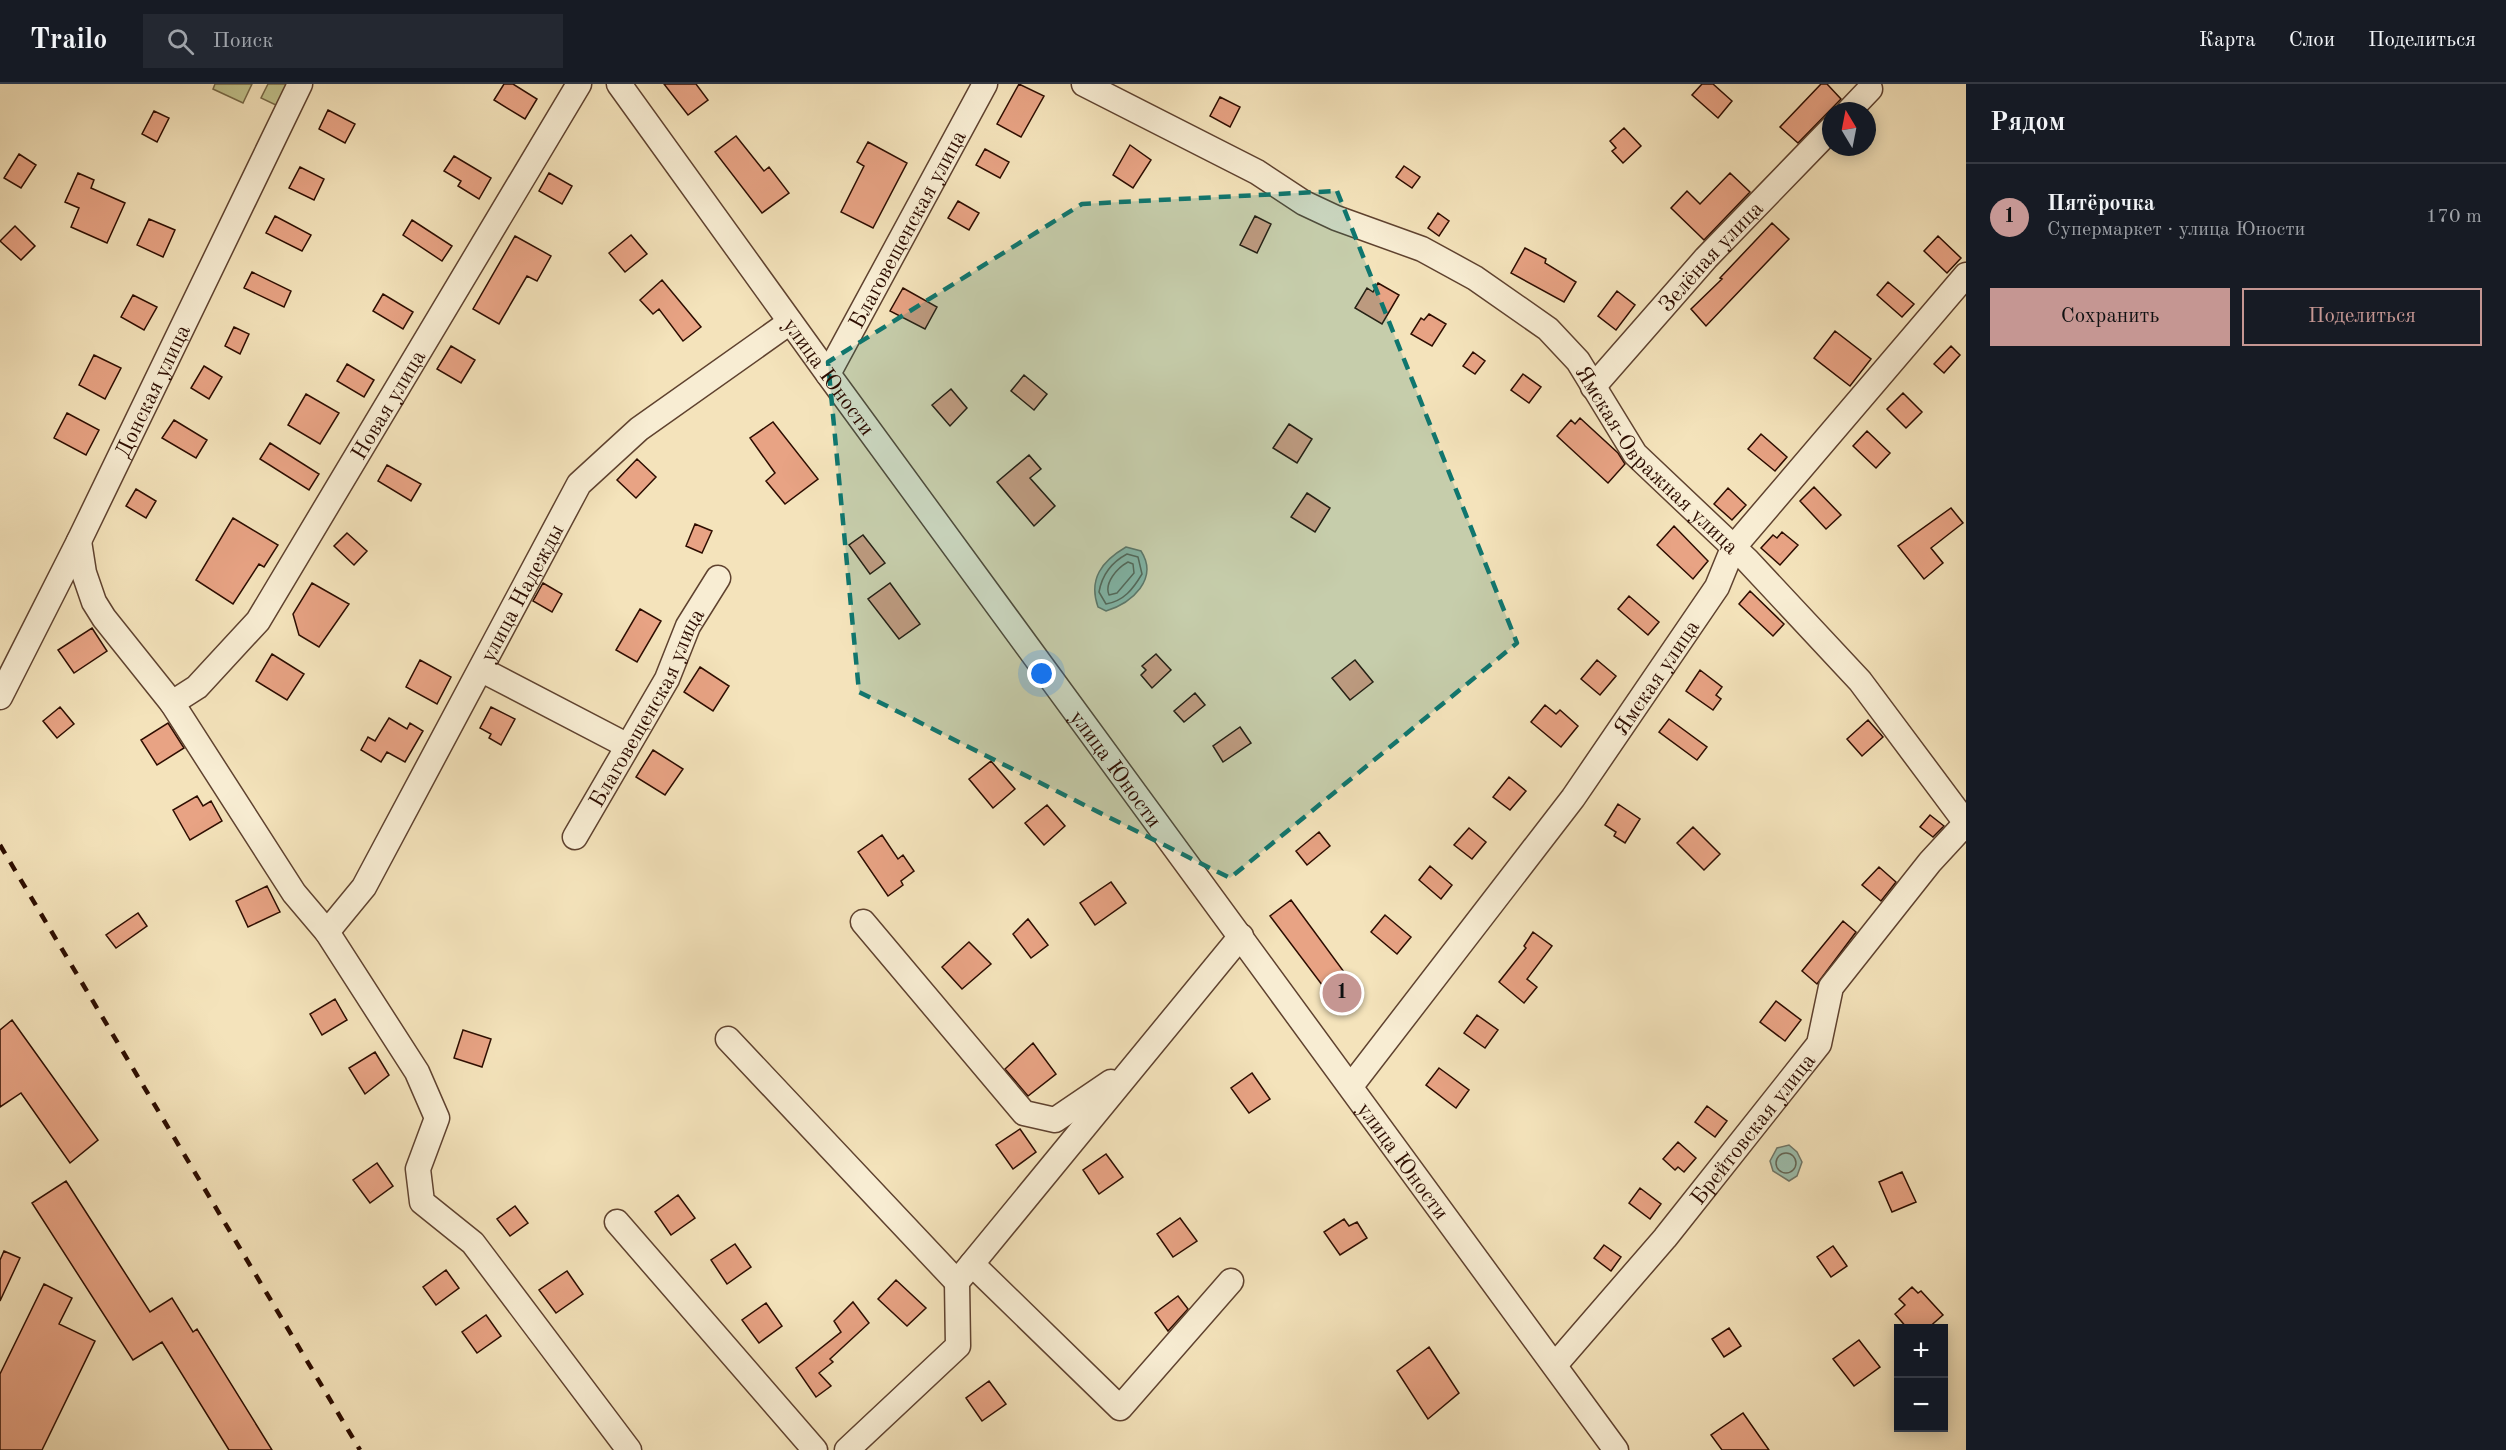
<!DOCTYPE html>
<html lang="ru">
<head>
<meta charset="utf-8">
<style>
  :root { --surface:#171b24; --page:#242831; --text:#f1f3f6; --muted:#9ea1a6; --line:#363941; --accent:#c59692 }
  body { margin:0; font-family:"Old Standard TT",serif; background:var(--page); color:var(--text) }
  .controls { position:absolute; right:18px; bottom:18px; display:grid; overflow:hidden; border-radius:0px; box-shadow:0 3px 15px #0003 }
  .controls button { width:54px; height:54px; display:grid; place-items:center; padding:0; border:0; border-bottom:2px solid var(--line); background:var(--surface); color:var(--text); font:30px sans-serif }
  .compass { position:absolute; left:1822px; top:18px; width:54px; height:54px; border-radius:50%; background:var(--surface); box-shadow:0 3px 15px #0003; rotate:350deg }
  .you { position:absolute; left:1042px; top:590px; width:21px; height:21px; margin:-15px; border:4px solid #fff; border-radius:50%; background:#1a73e8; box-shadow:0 0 0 9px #1a73e833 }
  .badge { display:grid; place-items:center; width:39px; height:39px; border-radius:50%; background:var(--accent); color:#111; font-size:20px; font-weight:700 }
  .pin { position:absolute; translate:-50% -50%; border:3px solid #fff; box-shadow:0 2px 6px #0006 }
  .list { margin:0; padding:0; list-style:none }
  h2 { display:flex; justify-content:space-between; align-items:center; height:78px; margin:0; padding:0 24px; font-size:26px }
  h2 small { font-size:20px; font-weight:400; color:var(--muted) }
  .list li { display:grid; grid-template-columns:39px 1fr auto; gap:18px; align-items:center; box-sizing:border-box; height:108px; padding:0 24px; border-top:2px solid var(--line) }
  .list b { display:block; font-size:22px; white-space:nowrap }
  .list p { margin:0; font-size:20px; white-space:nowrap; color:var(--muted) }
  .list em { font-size:20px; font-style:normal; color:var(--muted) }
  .actions { display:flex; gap:12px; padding:18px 24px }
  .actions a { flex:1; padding:14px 0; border:2px solid var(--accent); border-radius:0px; text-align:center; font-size:21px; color:var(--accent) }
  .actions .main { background:var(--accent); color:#111 }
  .icon { flex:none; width:33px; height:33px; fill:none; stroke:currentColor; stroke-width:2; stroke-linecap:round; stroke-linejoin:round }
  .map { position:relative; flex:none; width:1966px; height:1366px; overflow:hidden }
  header { display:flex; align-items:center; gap:36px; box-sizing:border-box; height:84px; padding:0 30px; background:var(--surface); border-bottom:2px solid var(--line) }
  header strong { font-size:28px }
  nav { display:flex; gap:33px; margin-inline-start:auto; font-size:21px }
  .search { width:420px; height:54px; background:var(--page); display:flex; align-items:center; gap:15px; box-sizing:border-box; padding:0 21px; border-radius:0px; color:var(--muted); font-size:22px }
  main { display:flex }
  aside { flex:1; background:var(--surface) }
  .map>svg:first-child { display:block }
</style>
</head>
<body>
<header>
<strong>Trailo</strong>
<div class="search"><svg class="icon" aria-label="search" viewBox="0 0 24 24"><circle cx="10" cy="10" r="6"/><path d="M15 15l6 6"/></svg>Поиск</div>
<nav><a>Карта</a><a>Слои</a><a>Поделиться</a></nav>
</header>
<main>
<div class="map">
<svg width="1966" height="1366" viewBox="0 0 1966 1366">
  <rect width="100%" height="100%" fill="#f4e3bb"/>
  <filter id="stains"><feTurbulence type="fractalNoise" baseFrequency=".00333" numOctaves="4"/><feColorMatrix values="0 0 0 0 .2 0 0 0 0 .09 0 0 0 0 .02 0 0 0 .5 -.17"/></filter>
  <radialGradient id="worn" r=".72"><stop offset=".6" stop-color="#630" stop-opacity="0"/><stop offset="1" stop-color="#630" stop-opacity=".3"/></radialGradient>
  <path fill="#c1c28c" stroke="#776846" stroke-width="1.5" d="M215,0H252L243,19L213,5Z
    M268,0H291L280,23L261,14Z"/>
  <path fill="#9cbead" stroke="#707768" stroke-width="1.5" d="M1126,463L1141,467C1159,495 1132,519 1106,527L1098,523C1088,495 1102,477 1126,463Z
    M1789,1061L1797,1068L1802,1078L1797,1092L1789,1097L1773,1087L1770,1077L1777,1064Z"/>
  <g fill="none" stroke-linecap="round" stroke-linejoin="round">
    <path stroke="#646656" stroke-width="1.5" d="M1127,470L1138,473L1142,490C1133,505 1124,517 1106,520L1099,508C1102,491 1112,478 1127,470Z
      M1128,478L1133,480L1134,489L1117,509L1109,511C1104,499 1117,484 1128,478Z
      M1776 1079a10 10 0 1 1 20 0a10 10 0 1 1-20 0Z"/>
  </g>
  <path fill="#e8a384" stroke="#2d0d00" stroke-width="1.5" d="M504,0H513L537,15L525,35L494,16Z
    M664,0H696L708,16L688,31Z
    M1019,0L1044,12L1021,53L997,40Z
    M1702,0H1713L1732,17L1718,34L1692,11Z
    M1821,0H1827L1841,15L1798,59L1780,43Z
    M1220,13L1240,23L1230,43L1210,32Z
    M328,26L355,40L345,59L319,45Z
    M154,27L169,34L157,58L142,50Z
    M1624,44L1641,62L1623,79L1612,67L1616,64L1610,57Z
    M736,52L764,87L769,83L789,109L762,129L715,68Z
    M868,58L907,79L873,144L841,128L864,82L857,78Z
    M1130,61L1151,76L1133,104L1113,91Z
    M985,65L1009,78L1000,94L976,81Z
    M19,70L36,81L21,104L4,94Z
    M454,72L491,94L479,115L458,102L461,97L444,87Z
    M1404,82L1420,93L1412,104L1396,93Z
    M300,83L324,95L314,116L289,104Z
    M78,89L94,96L91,104L125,119L107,159L71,143L79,124L65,118Z
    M549,89L572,102L562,120L539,107Z
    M1730,89L1750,108L1704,156L1671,124L1687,107L1700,120Z
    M958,117L979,129L969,146L948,134Z
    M1438,129L1449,137L1439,152L1428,144Z
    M275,132L311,151L302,167L266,149Z
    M1255,132L1271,140L1257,169L1240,161Z
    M149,135L175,146L163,173L137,161Z
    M412,136L452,162L442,177L403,151Z
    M1772,139L1789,155L1706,242L1691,225L1722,195L1720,194Z
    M15,142L35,162L21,176L0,157Z
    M631,151L647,170L625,188L609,169Z
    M515,152L551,172L537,197L527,192L499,240L473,225Z
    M1938,152L1961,174L1947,189L1924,167Z
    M1525,164L1546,175L1545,179L1576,198L1564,218L1511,189Z
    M252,188L291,207L284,223L244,204Z
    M662,196L701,243L683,257L659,225L653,230L640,216Z
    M1888,198L1914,220L1902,233L1877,211Z
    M1378,199L1399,211L1382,240L1355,224L1367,204L1373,208Z
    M903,204L937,223L925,245L890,227Z
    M1617,207L1635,221L1616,246L1598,232Z
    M383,210L413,228L403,245L373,227Z
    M133,211L157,223L144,246L121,233Z
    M1429,230L1446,240L1432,262L1411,250L1421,234L1424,236Z
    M234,243L249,250L240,270L225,262Z
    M1835,247L1871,275L1850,302L1814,274Z
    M451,262L475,276L461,299L437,285Z
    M1951,262L1960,271L1944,289L1934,280Z
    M1473,268L1485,277L1475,290L1463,282Z
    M94,271L121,284L105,315L79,301Z
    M347,280L374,296L364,313L337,297Z
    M204,282L222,293L209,315L191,304Z
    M1523,290L1541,303L1529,319L1511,306Z
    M1024,291L1047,310L1034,326L1011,307Z
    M951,305L967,324L950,342L932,321Z
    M1903,309L1922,328L1906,344L1887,325Z
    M306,310L339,329L320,360L288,341Z
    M67,329L99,346L86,371L54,354Z
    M1580,334L1618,369L1625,380L1608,399L1557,352L1571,336L1575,340Z
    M174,336L207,356L196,374L162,354Z
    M773,338L818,395L785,420L766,397L775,389L750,354Z
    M1289,340L1312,355L1297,379L1273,364Z
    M1867,347L1890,369L1876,384L1853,362Z
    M1761,350L1787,373L1775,387L1748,365Z
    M270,359L319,390L309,406L260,375Z
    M1029,371L1041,385L1030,394L1055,422L1034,442L997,398Z
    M637,375L656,393L636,414L617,396Z
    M387,381L421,400L411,417L378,397Z
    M1814,403L1841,431L1826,445L1800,417Z
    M1728,404L1746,421L1732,436L1714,420Z
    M136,405L156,417L146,434L126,422Z
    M1307,409L1330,424L1315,448L1291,433Z
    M1951,424L1963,439L1931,464L1943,479L1924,495L1898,462Z
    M233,434L278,461L264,483L259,480L233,520L196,496Z
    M695,440L712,447L702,469L686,462Z
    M1674,442L1708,477L1693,495L1657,461Z
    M1782,448L1798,461L1780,481L1761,464L1773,451L1777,454Z
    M347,449L367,467L354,481L334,462Z
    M863,451L885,479L870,490L849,461Z
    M312,499L349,520L319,563L299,551L293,530Z
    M543,499L562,510L552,528L533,517Z
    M890,499L920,540L899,555L868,515Z
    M1750,507L1784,540L1773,552L1739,520Z
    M1629,512L1659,538L1648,551L1618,525Z
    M640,525L661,537L637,578L616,566Z
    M92,544L107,567L74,589L58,566Z
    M272,570L304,590L287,616L256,597Z
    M1156,570L1171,586L1152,604L1141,591L1146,586L1142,582Z
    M420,576L451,593L437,620L406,603Z
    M1355,576L1373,598L1350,616L1332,594Z
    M1597,576L1616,592L1600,611L1581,595Z
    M700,583L729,602L713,627L684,608Z
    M1700,586L1722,603L1716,611L1721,615L1713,626L1686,607Z
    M1195,609L1205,621L1184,638L1174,627Z
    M1545,621L1556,630L1560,626L1578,642L1561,663L1531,638Z
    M60,623L74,640L57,654L43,637Z
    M491,623L515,635L501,661L489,654L491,650L480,644Z
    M389,634L407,645L410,639L423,647L405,678L387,668L381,678L361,666L368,653L375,657Z
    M1669,635L1707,663L1697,676L1659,648Z
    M1868,636L1883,653L1862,672L1847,655Z
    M168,639L184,664L157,681L141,656Z
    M1240,643L1251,659L1223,678L1213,662Z
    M653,666L683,685L665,711L636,693Z
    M991,677L1015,705L993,724L969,695Z
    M1509,693L1526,707L1510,726L1493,713Z
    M197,712L203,722L211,717L222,737L190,756L173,726Z
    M1618,720L1640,735L1625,759L1614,752L1616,748L1605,741Z
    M1047,721L1065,742L1044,761L1025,739Z
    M1930,731L1944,742L1933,753L1920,743Z
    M1693,743L1720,770L1704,786L1677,759Z
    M1469,744L1486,758L1472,775L1454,761Z
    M1319,748L1330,762L1307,781L1296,767Z
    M882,751L898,775L903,771L914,787L901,797L903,801L888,812L858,768Z
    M1430,782L1452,801L1441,815L1419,796Z
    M1879,783L1896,798L1881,817L1862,801Z
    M1111,798L1126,819L1095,841L1080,819Z
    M267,802L280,828L248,843L236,817Z
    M1291,816L1361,911L1341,926L1270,832Z
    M138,829L147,842L116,864L106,851Z
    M1385,831L1411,853L1397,870L1371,848Z
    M1028,835L1048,861L1031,874L1013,850Z
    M1843,837L1856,848L1817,900L1802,887Z
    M1533,848L1552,862L1527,895L1537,903L1524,919L1499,898L1526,864L1524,862Z
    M969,858L991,880L962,905L942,883Z
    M335,915L347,936L322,951L310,930Z
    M1776,917L1801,936L1785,957L1760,938Z
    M1477,931L1498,946L1485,964L1464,949Z
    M12,936L98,1056L70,1079L21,1009L0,1023V946Z
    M463,946L491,955L482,983L454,974Z
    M1033,959L1056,990L1028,1012L1005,985Z
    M375,968L389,991L365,1010L349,984Z
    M1439,984L1469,1006L1456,1024L1426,1001Z
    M1252,989L1270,1015L1249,1029L1231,1004Z
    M1707,1022L1727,1037L1715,1053L1695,1038Z
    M1020,1045L1036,1068L1013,1085L996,1061Z
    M1678,1058L1696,1074L1684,1088L1678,1083L1675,1086L1663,1075Z
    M1106,1070L1123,1093L1099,1110L1083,1086Z
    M377,1079L393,1102L370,1119L353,1096Z
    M1902,1088L1916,1118L1892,1128L1879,1098Z
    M66,1097L150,1228L172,1214L193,1248L197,1245L272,1366H229L162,1258L133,1276L32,1119Z
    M1640,1104L1661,1120L1650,1135L1629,1119Z
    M678,1111L695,1134L671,1151L655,1128Z
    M515,1122L528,1139L510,1152L497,1135Z
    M1180,1134L1197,1157L1173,1173L1157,1150Z
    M1344,1135L1349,1142L1357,1138L1367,1154L1340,1171L1324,1148Z
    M735,1160L751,1183L727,1200L711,1176Z
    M1604,1161L1621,1173L1611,1187L1594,1174Z
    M1833,1162L1847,1182L1831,1193L1817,1173Z
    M4,1167L20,1174L0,1217V1176Z
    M446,1186L459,1204L436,1221L423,1203Z
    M567,1187L583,1210L556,1229L539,1206Z
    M896,1196L926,1224L907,1242L878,1215Z
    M44,1200L72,1214L59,1240L95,1257L42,1366H0V1290Z
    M1912,1203L1918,1209L1921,1207L1943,1231L1927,1245H1908L1895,1230L1905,1221L1899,1215Z
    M1178,1212L1188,1225L1168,1247L1155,1229Z
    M853,1218L869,1239L830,1275L833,1278L819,1289L831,1302L816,1313L796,1284L841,1248L834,1237Z
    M766,1219L782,1242L759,1259L742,1236Z
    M486,1231L501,1252L477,1269L462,1248Z
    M1729,1244L1741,1262L1724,1273L1712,1255Z
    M1859,1256L1880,1283L1854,1302L1833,1275Z
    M1429,1263L1459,1309L1428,1335L1397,1287Z
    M989,1297L1006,1320L982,1337L966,1314Z
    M1743,1329L1769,1366H1722L1711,1351Z"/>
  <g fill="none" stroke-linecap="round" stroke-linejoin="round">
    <g stroke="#5f422f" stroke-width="27">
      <g id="minor">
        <path id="s1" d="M619,0L828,290L1616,1366"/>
        <path id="s2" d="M1084,0L1257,88L1304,119L1336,134L1422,165L1475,194L1548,245L1578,277L1635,370L1747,476L1860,597L1966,739"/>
        <path d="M1849,27L1870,5"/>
        <path id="s3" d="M828,290L985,0"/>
        <path id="s4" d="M1593,303L1706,174L1831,45"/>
        <path d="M79,457L84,489L94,518L104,534L172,619L294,809L327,848L417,988L437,1034L418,1085L422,1118L473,1159L629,1366"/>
        <path d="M482,586L626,661"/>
        <path id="s5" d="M0,613L79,457L300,0"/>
        <path id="s6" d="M172,619L197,603L258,537L579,0"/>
        <path id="s7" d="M575,753L667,595L688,542L718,494"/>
        <path d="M863,838L1024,1029L1055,1036L1111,998"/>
        <path id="s8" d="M327,848L364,803L579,400L639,345L790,238"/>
        <path d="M728,955L957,1198"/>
        <path id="s9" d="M1351,1002L1573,714L1717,503L1733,464L1966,191"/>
        <path d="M617,1138L815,1366"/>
        <path d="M972,1180L1120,1324L1231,1197"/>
        <path id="s10" d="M1555,1281L1665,1154L1819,960L1831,903L1930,778L1966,739"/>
        <path d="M847,1366L958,1262L957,1198L1241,852"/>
      </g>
    </g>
    <use href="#minor" stroke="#f8edd3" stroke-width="24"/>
    <path stroke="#2d0d00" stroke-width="4.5" stroke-dasharray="10 10" stroke-linecap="butt" d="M0,761L360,1366"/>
  </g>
  <path fill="#0f766e" fill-opacity="0.2" stroke="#0f766e" stroke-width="4.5" stroke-dasharray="12 8" stroke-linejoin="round" d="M1337,107L1517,559L1230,794L859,608L828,278L1082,120Z"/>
  <g text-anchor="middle" stroke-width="4.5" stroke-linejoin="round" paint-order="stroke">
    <g font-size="22" fill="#2d0d00" stroke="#f8edd3">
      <text dy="8" stroke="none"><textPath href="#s3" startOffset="165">Благовещенская улица</textPath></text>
      <text dy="8" stroke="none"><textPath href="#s4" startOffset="176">Зелёная улица</textPath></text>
      <text dy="8" stroke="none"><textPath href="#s1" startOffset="360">улица Юности</textPath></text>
      <text dy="8" stroke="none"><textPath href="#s5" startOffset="342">Донская улица</textPath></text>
      <text dy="8" stroke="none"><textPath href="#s6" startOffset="372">Новая улица</textPath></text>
      <text dy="8" stroke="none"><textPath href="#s2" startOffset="698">Ямская-Овражная улица</textPath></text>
      <text dy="8" stroke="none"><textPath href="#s8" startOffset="392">улица Надежды</textPath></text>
      <text dy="8" stroke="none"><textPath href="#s9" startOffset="510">Ямская улица</textPath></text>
      <text dy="8" stroke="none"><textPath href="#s7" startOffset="148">Благовещенская улица</textPath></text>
      <text dy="8" stroke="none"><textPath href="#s1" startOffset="846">улица Юности</textPath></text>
      <text dy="8" stroke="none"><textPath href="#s10" startOffset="308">Брейтовская улица</textPath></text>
      <text dy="8" stroke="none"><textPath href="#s1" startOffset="1332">улица Юности</textPath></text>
    </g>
  </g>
  <rect width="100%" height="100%" filter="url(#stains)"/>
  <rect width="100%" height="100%" fill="url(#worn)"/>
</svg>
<div class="controls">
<button>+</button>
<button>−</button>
</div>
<svg class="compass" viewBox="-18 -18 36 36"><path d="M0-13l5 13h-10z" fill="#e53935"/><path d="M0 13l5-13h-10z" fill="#9ea1a6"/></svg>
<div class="you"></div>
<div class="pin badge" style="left:1342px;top:909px">1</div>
</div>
<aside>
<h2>Рядом<small></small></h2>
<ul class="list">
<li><span class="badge">1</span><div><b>Пятёрочка</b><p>Супермаркет · улица Юности</p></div><em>170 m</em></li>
</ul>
<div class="actions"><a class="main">Сохранить</a><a>Поделиться</a></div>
</aside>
</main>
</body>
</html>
